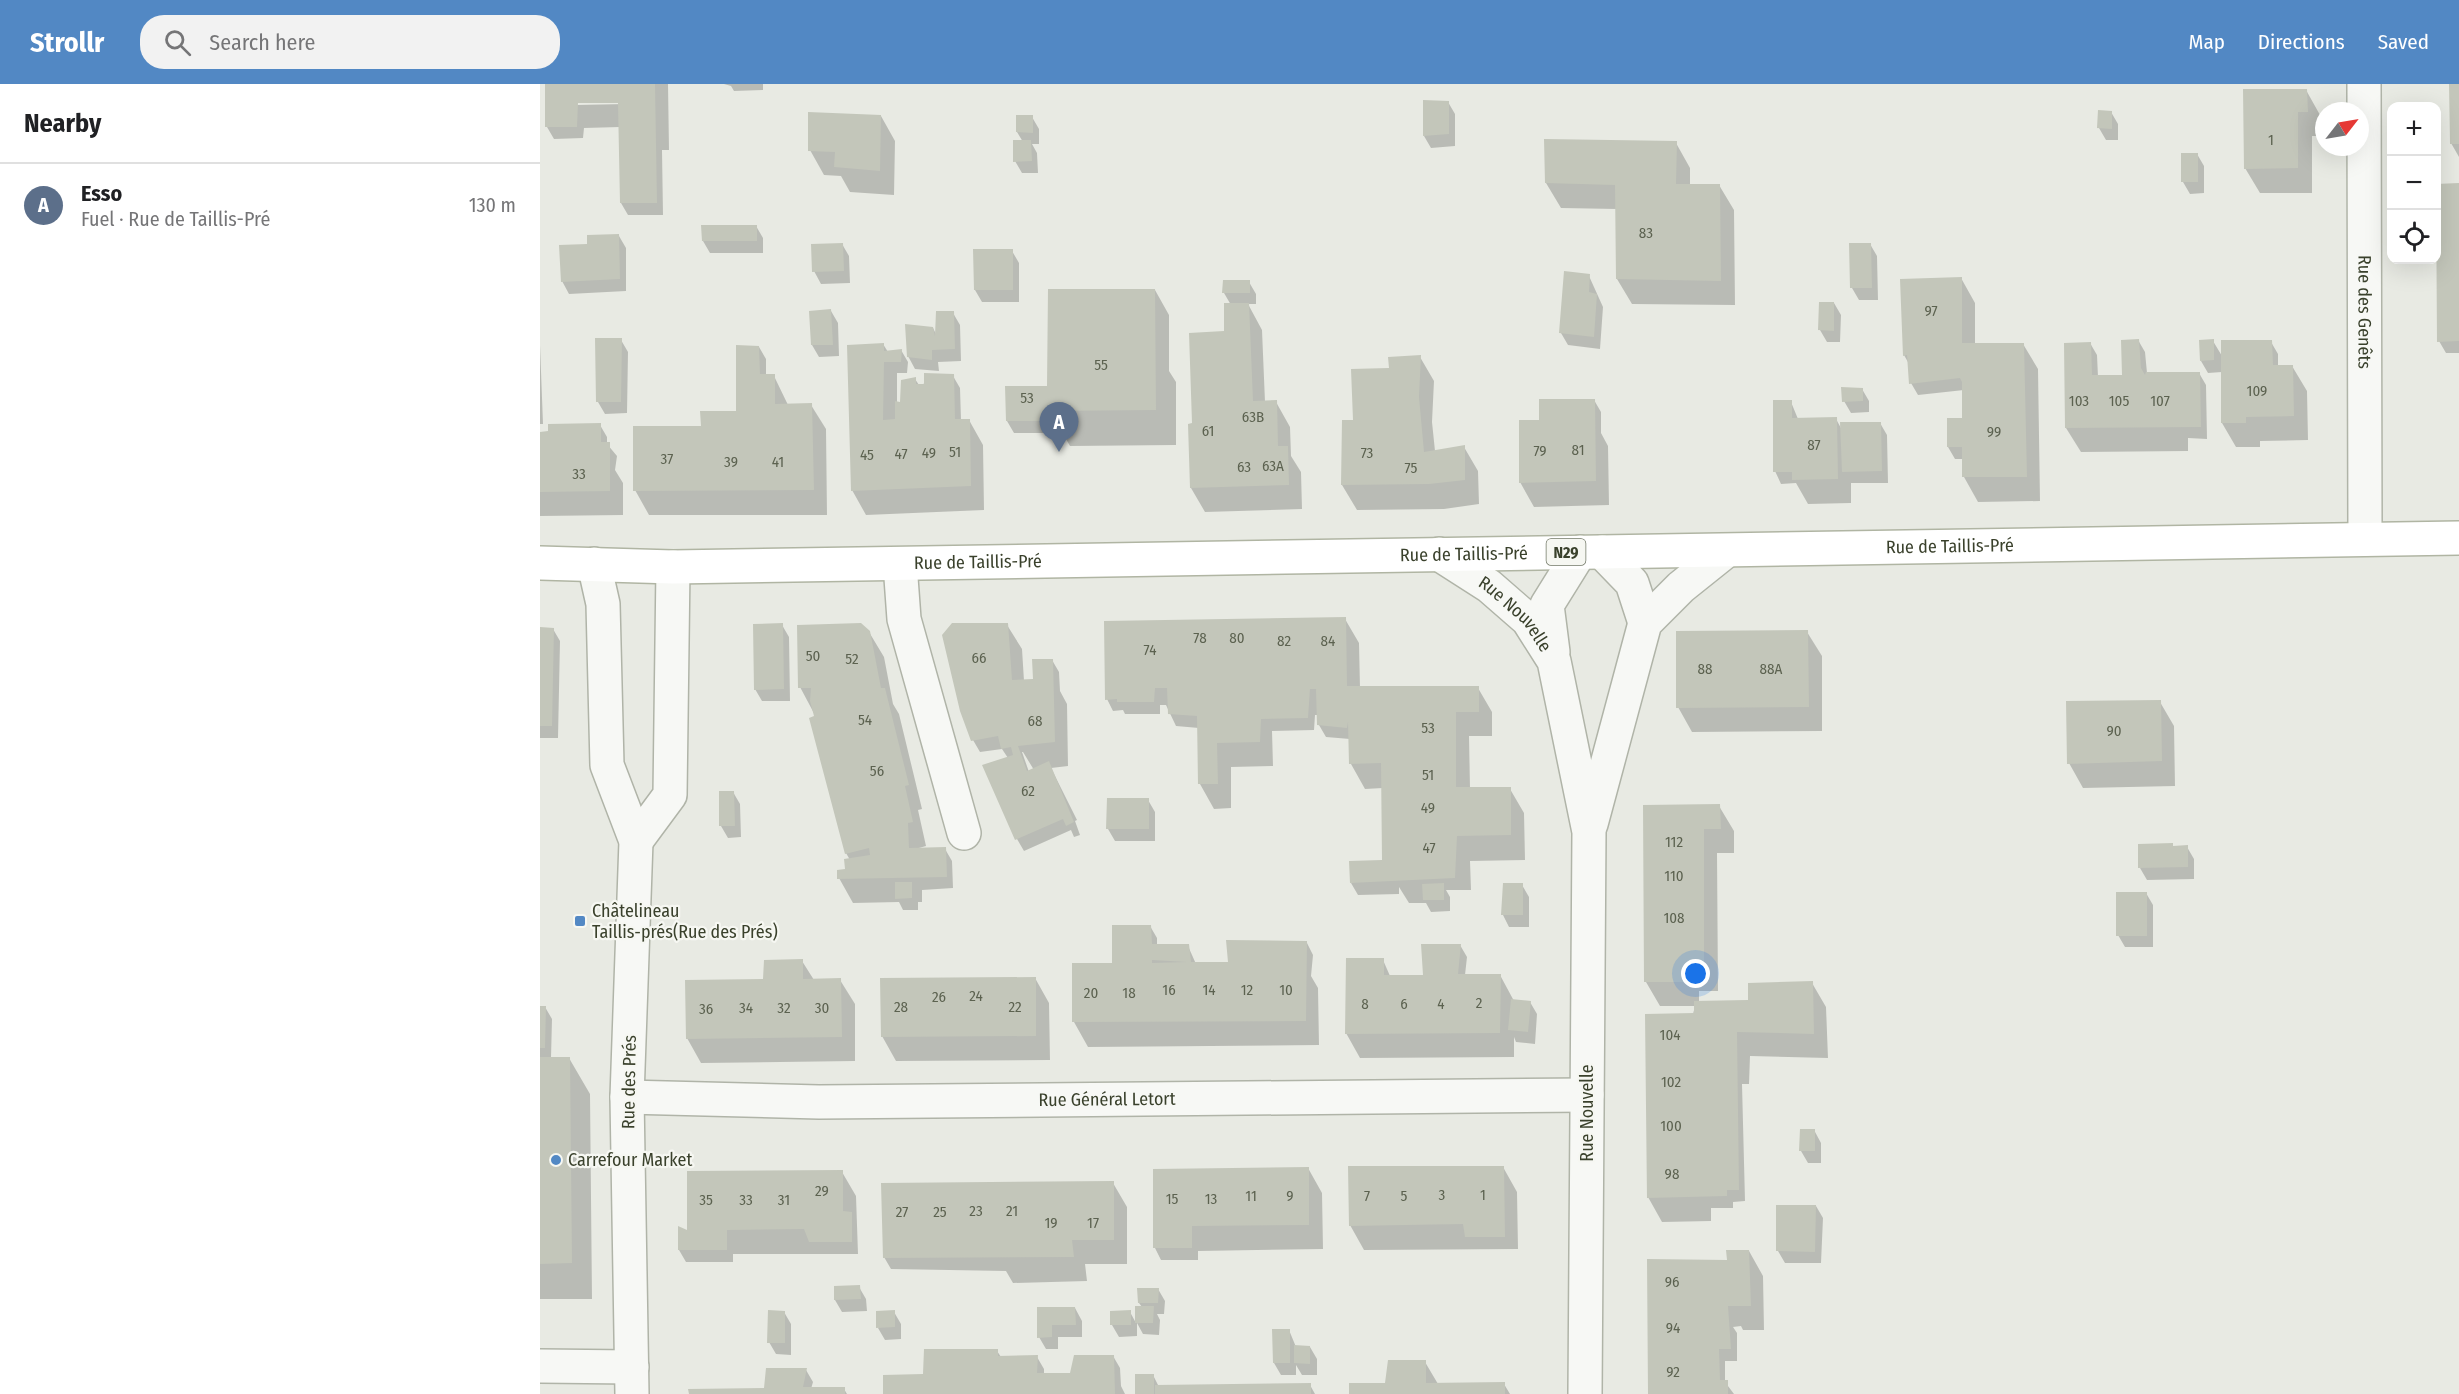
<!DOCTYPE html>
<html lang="en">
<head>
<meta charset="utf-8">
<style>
  :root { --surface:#fff; --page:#f2f2f2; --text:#202124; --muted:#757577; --line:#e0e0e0; --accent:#5288c4 }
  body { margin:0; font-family:"Fira Sans Condensed",sans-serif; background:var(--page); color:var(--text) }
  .controls { position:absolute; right:18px; top:18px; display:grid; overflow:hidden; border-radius:12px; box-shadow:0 6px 24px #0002 }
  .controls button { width:54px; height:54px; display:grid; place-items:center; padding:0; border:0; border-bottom:2px solid var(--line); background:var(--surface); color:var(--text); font:30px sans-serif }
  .compass { position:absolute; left:1775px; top:18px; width:54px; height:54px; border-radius:50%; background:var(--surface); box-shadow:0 6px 24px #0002; rotate:59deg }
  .you { position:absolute; left:1156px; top:890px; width:21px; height:21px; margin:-15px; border:4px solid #fff; border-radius:50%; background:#1a73e8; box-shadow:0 0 0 9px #1a73e833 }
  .badge { display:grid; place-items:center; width:39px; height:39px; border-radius:50%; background:var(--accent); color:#fff; font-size:20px; font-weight:700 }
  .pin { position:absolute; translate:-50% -50px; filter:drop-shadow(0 2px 3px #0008) }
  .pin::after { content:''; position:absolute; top:32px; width:21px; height:18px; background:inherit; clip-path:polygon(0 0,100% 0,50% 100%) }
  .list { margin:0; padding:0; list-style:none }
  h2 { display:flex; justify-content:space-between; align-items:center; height:78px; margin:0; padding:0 24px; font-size:26px }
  h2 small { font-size:20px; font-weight:400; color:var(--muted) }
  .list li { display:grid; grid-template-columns:39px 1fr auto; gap:18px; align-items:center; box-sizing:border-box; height:84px; padding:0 24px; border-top:2px solid var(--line) }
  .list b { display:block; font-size:22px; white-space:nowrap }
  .list p { margin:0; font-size:20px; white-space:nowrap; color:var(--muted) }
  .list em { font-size:20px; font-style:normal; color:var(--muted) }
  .icon { flex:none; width:33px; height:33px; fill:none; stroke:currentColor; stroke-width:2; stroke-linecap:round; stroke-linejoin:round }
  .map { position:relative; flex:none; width:1919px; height:1310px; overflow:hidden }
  header { display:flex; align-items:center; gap:36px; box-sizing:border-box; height:84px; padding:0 30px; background:var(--accent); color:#fff }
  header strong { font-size:28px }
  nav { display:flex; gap:33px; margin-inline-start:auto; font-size:21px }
  .search { width:420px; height:54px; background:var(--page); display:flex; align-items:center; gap:15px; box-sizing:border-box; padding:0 21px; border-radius:24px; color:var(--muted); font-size:22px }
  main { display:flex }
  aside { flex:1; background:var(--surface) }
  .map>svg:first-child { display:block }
</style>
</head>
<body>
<header>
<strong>Strollr</strong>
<div class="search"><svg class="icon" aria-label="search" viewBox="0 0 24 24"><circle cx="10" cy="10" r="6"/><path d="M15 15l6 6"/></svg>Search here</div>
<nav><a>Map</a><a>Directions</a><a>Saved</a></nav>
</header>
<main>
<aside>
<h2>Nearby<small></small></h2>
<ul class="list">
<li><span class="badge" style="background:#5c6f8a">A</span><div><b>Esso</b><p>Fuel · Rue de Taillis-Pré</p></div><em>130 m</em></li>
</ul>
</aside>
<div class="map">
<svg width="1919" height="1310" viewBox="0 0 1919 1310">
  <rect width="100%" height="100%" fill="#e8eae3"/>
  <path fill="#0003" fill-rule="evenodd" d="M6,0H128L129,66H122L123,131H88L81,119L80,43L44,44L43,54L14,55L7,43ZM86,17V20L37,21V18Z
    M184,0H223V6L194,7L191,2Z
    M1911,0H1919V73L1911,59Z
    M1766,6L1780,31L1781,52H1772V109H1720L1705,84Z
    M908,18L915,30V62L891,64L884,52Z
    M1571,28L1578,40V56H1566L1559,44Z
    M341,32L355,57L354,111L310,108L301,92L284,91L270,66Z
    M492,33L499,45V60H492L497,69L498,89H482L475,77L483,58L477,48Z
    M1136,59L1150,84V101H1179L1194,126L1195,221L1092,220L1077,195V125L1021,124L1006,99Z
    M1657,70L1664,82V109L1650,110L1643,98Z
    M1919,101V269H1906L1899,257Z
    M216,142L223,154V169H170L163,157Z
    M79,152L86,164V207L29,210L22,197L49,162Z
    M302,160L309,172L310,199L281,200L274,187Z
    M1330,160L1337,172L1338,216H1319L1312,204Z
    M472,167L479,179V218H442L435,206Z
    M1049,192L1063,223L1060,265L1028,261L1021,249Z
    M1421,194L1435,219V261L1483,260L1498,285L1500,417L1438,418L1424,393V375H1415L1408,363L1424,341V306L1378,311L1371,299L1369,280L1364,271Z
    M709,198L716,210V220H708L722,246L725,318H736L750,343L751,372L761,388L762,425L665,428L651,404L654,341L686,249L691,221L684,209Z
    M615,206L629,231V287L636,298V361L530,362L514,334V349H474L467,337L509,303Z
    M1294,219L1301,231L1300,258H1287L1280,246Z
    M291,227L298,239L299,272L279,273L272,261L270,228Z
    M413,229L420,241L421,277L398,278L399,287L375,285L368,272L393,244L397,252Z
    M81,256L88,268L87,329L65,330L58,318Z
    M1598,256L1605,268L1607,289H1659L1666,301L1667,355L1648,354V367L1541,368L1526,344L1550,259L1557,271L1558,293H1585Z
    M1673,257L1682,272L1731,258L1738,270V282H1752L1767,307L1768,356L1720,357V363H1696L1682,339V288L1668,289L1661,277Z
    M343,260L348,268L361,266L368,278L367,289H357V319H362L375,295L379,301L413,292L420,304L421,336H429L443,361L444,426L326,431L312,406Z
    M0,261L3,340H0Z
    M219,263L226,275V291L234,292L248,321H271L286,345L287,431H109L95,406L162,344L198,328Z
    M880,273L894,297L892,338L895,367L924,363L938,387L939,420L904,425L817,426L802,401L814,338L851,286Z
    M1322,305L1329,317V328L1311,329L1304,317Z
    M1054,316L1061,328V349L1068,362L1069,421L994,423L980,398L1002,338Z
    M1251,318L1258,335H1296L1302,346L1340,339L1347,351L1348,399H1311V419L1268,420L1256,399L1241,400L1235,387Z
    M60,341L67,353V360L77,372L75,386L83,399V431L0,432V349Z
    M805,535L819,559L820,604H938L952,628V652H929L930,704L970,705L984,729L985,776L930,777L931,806H906L910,813V827L891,828L886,819H869L859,803V810L818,811L811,799L844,778L843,704L825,705L811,680L810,655L786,653L779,641V631H775L774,646L732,647L733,682L691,683V724L674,725L660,700L659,644L636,642L626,621H620V630H585L583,626L573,627L567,615Z
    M242,541L249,553L250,617H222L215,605Z
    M467,541L482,565L484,597L494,596L512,576L519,588L520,607L527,620L528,682L511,684L537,736L535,737L540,751L534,753L531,746L484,767L477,755L468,674L462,665L440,668L433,656ZM482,668H483L494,686L489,688Z
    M0,545H13L20,557L18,654H0Z
    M329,548L344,573L353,620L359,630L382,725L378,726L386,762L379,764L405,765L412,777L413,804L382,806V818H378V826H363L359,818L313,819L299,794L307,787L310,776L306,769L276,633L260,603Z
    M1267,548L1282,572V647L1152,648L1138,623Z
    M1620,618L1634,642L1635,702L1543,704L1529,679Z
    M193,708L200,720L201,753L188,754L181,742Z
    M608,716L615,728V757H575L568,745Z
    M1105,722H1179L1194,747V769H1177L1178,907H1159V918L1210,917L1272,899L1286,923L1288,974L1210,972L1209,1000H1202L1205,1117L1193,1118V1124H1171V1137L1122,1138L1108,1113L1155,922H1120L1106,898Z
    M1634,763H1647L1654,775V795L1607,796L1600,784Z
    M982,801L989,813V843H969L963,831Z
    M1606,809L1613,821V863H1585L1578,851Z
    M610,842L617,854V862H648L656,880H691L767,859L773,871L771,892L778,904L779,961L548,963L534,938V880H574Z
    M920,861L927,873L925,891H960L974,917L990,918L997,930L995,960L976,958L974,953V973L820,974L806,949L843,876L850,892H885Z
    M262,877L274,896H300L315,920V977L161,979L147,954L224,897Z
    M495,894L509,919L510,976L356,977L342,952Z
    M0,923H5L12,935L11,974H29L50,1010L52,1215H0Z
    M1274,1046L1281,1059V1079H1268L1261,1067Z
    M963,1083L977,1108L978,1165L824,1166L810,1141Z
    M768,1084L782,1109L783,1165L658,1167V1176H621L615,1164V1143Z
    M302,1088L316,1112L318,1170H193V1178H146L139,1166L140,1144L148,1148Z
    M573,1099L587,1123V1180H545L547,1197L473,1199L466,1187L351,1185L344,1173Z
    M1276,1122L1283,1134L1281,1179H1245L1238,1167Z
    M1209,1167L1223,1192L1224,1246H1203L1201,1242L1193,1243L1197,1249V1277H1185V1298L1194,1310H1109L1108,1176L1188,1178Z
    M319,1203L326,1215L327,1227L302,1228L295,1216V1204Z
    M618,1205L625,1217L624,1230H617L620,1236L619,1251L603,1250L597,1239V1252L579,1253L572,1241L590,1228L596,1239V1223H602L599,1219Z
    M535,1224L542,1237V1253H518V1265H506L499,1253V1225Z
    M244,1228L251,1240V1271L236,1270L229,1258Z
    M354,1228L361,1240V1255L345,1256L338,1244Z
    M749,1246L756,1263H770L777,1275V1291H762L756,1281V1291H741L734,1279Z
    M457,1267L461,1273H497L504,1285V1291H532L573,1272L580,1284L581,1302L585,1310H344L386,1292Z
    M885,1278L898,1300H964L970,1310H811L846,1301Z
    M266,1286L273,1298L271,1305H304L307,1310H150L227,1306Z
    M613,1291L619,1303L770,1301L775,1310H596Z"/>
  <path fill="#c3c6ba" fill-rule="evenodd" d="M5,0H115L117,119H80L78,19H38L37,43H5Z
    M1909,0H1919V60H1910Z
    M1703,5H1767L1768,28H1758V84L1704,85Z
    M883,16L909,17V50L883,52Z
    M1558,26L1572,27V45L1557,44Z
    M268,28L341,31L340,87L294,83L295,68L268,67Z
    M476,31H493V49L476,48Z
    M1004,55L1137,57L1136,100H1180L1181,197L1076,195L1075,101L1005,99Z
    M473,56H491L492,77L473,78Z
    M1641,69H1658V98H1641Z
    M1919,99V257L1897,258L1896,100Z
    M161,141H217V157H162Z
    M79,150L80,195L21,198L19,161L47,160V151Z
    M303,159L304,187L272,188L271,160Z
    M1309,159H1331L1332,204H1310Z
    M433,165H473V206H434Z
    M1024,187L1050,190L1049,208L1057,210L1054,253L1019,249Z
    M1422,193V259H1484L1487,393H1422V363H1407V334H1422V298L1420,294L1369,300L1367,271L1363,272L1360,195Z
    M683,196H710V209H682Z
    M508,205H615L616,326L508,327L507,337H466L465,302H507Z
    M1279,218H1294V247L1278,246Z
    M684,219H709L713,317L737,316L738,362H748L749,401L650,404L648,340L652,339L649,249L684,247Z
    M291,225L293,261H271L269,227Z
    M396,227H414L415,265L392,266V276L367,273L365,240L393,243L395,252Z
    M55,254H82L81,318H56Z
    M1599,255L1601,284L1605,291L1606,288H1660L1661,343L1525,344L1524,259L1551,258L1552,291H1582L1581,256Z
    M1674,255V276L1660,277L1659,256Z
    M1681,256H1732L1733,281H1753L1754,332L1706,333V339H1681Z
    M344,259V267L362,265L361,278H344L343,336L355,335V317L360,318L361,296L376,293V300H384V289L414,290L415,335H430L431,402L311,407L307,261Z
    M196,261L219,262L220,290H235V320L272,319L274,406L93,407V342H161L160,327H196Z
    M881,271L879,313L884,368L925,361V396L889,400L801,401L802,336H813L811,285L849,284L848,273Z
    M1301,303L1323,304V317L1302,318Z
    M999,315H1055L1056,397L979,399V336H999Z
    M1233,316H1252V334L1297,333L1298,395L1252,396V388H1233Z
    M1300,338H1341L1342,387L1302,388Z
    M61,339V358H70V407L0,408V348L8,347V340Z
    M806,533L807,602H939V628H916V703H971V751L917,752L915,794L810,799L809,777L842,776L841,679L809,680L808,638L807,644L777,641L776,605H770L768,634L721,635L720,658L677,659L678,700H658L657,632L628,630L627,604H615L614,618H577V615L565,616L564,537Z
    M243,539L244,605L214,606L213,540Z
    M321,539L330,547L341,604H345L369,701L365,702L373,738L368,739L369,764L406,763L407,793L297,795V786L305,785L304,775L330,771L329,764L305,770L269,634L274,632L270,617L271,604H258L257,541Z
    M412,539H468L472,596L493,595L492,575H513L515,658L478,662L487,687L509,677L534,738L526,742L523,735L475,756L442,681L473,671L471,663L461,665L458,652L431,657L420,627L402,551Z
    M0,543L14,544L12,642H0Z
    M1268,546L1269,623L1136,624V547Z
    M1621,616L1622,677L1527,680L1526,617Z
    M179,707H194L195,742H179Z
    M567,714H609V745H566Z
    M1180,720L1181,745H1164V883H1146V898H1104L1103,721Z
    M1633,759V762L1648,761V783L1598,784V760Z
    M355,798H372V814L355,815Z
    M904,799V816H883L882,800Z
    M963,799H983V831H961Z
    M1576,808H1607V852H1576Z
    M572,841H611L612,860H649L651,878H688L686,856L767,857L766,937L532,938V879H572ZM612,876L646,878L612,879Z
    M881,860H921L918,890H961L960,949L805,950L806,874H844V891H883Z
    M263,875V895L301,894L302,953L146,955L145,896L223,895L224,876Z
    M496,893V952L341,953L340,894Z
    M1273,897L1274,950L1197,948L1199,1106H1187V1112L1107,1114L1105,930L1154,929V917L1208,916V899Z
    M971,915L991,917L988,948L968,946Z
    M0,922H6L5,964H0Z
    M0,973H30L32,1179L0,1180Z
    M1260,1045H1275V1067H1259Z
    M808,1082H964L965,1153H925L923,1140L809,1142Z
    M769,1083V1141L652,1142V1164H613V1085Z
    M303,1086V1127L312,1128V1158H269L264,1145L187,1146V1166H138V1142L147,1146V1087Z
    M574,1097V1156H532L534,1173L343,1174L341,1099Z
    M1236,1121H1276L1275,1168L1236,1167Z
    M1186,1166H1209L1211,1222H1188L1191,1265H1179L1180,1296H1188V1310H1108L1107,1175L1187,1176Z
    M320,1201L321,1215L294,1216V1202Z
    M597,1204H619L618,1219H598Z
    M595,1222H614L613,1239H595Z
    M497,1223H535L536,1241H512V1253L497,1254Z
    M228,1226L245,1227V1259H227Z
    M355,1226V1243L336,1244V1227Z
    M591,1226V1241H570V1227Z
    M732,1245H750V1279H733Z
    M754,1261L770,1262V1280L754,1279Z
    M384,1265H458V1272L498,1271L497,1289H530L534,1271H574L575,1310H343V1291L383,1290Z
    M848,1276H886V1299L965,1298V1310H809V1299H845Z
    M226,1284H267L263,1303H305V1310H149L148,1305L224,1304Z
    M595,1290H614V1310H595Z
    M771,1299V1310H615V1301Z"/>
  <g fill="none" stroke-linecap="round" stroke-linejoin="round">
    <g stroke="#b0b4a8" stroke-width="36">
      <g id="minor">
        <path id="s1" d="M1824,0L1825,455"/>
        <path d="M1062,468L1092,499L1105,539"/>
        <path id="s2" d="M899,470L949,502L988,536L1014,577L1049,748L1045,1310"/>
        <path d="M54,480L63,520L67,681L96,757L87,1013L92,1310"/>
        <path d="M360,480L364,535L424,749"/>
        <path d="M1013,568L1007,521L1040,468"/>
        <path d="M1051,740L1105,539L1141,503L1186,467"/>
        <path d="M96,757L130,711L133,483"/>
        <path id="s3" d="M87,1013L279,1018L1047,1011"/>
        <path d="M0,1282L92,1283"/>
      </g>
    </g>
    <g stroke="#b0b5a3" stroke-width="36">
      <g id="major">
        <path id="s4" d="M0,479L133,483L1919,454"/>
      </g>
    </g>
    <use href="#minor" stroke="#f7f8f5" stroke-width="33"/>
    <use href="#major" stroke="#fff" stroke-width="33"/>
  </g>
  <g fill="#5288c4" stroke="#f6f7f2" stroke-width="2">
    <rect x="34" y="831" width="12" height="12" rx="3"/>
    <circle cx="16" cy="1076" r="6"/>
  </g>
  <g text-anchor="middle" stroke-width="4.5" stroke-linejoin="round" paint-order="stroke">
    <g font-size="15" fill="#5c6250">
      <text x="1731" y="61">1</text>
      <text x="1106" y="154">83</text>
      <text x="1391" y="232">97</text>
      <text x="561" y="286">55</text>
      <text x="1717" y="312">109</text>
      <text x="487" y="319">53</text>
      <text x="1539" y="322">103</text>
      <text x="1579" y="322">105</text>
      <text x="1620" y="322">107</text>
      <text x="713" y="338">63B</text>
      <text x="668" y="352">61</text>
      <text x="1454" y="353">99</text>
      <text x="1274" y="366">87</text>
      <text x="1038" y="371">81</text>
      <text x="1000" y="372">79</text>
      <text x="415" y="373">51</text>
      <text x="389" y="374">49</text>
      <text x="827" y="374">73</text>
      <text x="361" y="375">47</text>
      <text x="327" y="376">45</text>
      <text x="127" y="380">37</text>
      <text x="191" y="383">39</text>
      <text x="238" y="383">41</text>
      <text x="733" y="387">63A</text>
      <text x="704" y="388">63</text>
      <text x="871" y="389">75</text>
      <text x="39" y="395">33</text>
      <text x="660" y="559">78</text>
      <text x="697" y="559">80</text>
      <text x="744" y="562">82</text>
      <text x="788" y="562">84</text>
      <text x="610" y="571">74</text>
      <text x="273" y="577">50</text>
      <text x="439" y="579">66</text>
      <text x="312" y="580">52</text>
      <text x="1165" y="590">88</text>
      <text x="1231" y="590">88A</text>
      <text x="325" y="641">54</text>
      <text x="495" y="642">68</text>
      <text x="888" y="649">53</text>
      <text x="1574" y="652">90</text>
      <text x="337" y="692">56</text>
      <text x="888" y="696">51</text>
      <text x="488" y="712">62</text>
      <text x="888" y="729">49</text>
      <text x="1134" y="763">112</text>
      <text x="889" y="769">47</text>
      <text x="1134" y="797">110</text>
      <text x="1134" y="839">108</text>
      <text x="629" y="911">16</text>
      <text x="669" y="911">14</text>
      <text x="707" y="911">12</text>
      <text x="746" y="911">10</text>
      <text x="551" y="914">20</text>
      <text x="589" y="914">18</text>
      <text x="436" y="917">24</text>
      <text x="399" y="918">26</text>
      <text x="939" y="924">2</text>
      <text x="825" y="925">8</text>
      <text x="864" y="925">6</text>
      <text x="901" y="925">4</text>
      <text x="361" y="928">28</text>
      <text x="475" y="928">22</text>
      <text x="206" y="929">34</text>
      <text x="244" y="929">32</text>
      <text x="282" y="929">30</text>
      <text x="166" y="930">36</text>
      <text x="1130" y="956">104</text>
      <text x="1131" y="1003">102</text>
      <text x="1131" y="1047">100</text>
      <text x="1132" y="1095">98</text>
      <text x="282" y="1112">29</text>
      <text x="902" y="1116">3</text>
      <text x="943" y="1116">1</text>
      <text x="711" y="1117">11</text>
      <text x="750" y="1117">9</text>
      <text x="827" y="1117">7</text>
      <text x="864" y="1117">5</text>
      <text x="632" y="1120">15</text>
      <text x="671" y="1120">13</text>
      <text x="166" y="1121">35</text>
      <text x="206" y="1121">33</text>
      <text x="244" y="1121">31</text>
      <text x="436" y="1132">23</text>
      <text x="472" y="1132">21</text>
      <text x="362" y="1133">27</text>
      <text x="400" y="1133">25</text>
      <text x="511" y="1144">19</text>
      <text x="553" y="1144">17</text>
      <text x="1132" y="1203">96</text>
      <text x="1133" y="1249">94</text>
      <text x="1133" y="1293">92</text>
    </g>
    <rect fill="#f6f7f2" stroke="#727867" stroke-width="1.5" x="1006.5" y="455" width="39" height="26" rx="4.5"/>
    <g font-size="16" font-weight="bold" fill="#3a412c">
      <text x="1026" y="474">N29</text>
    </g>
    <g font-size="18" fill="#3a412c" stroke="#f6f7f2">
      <text dy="6" stroke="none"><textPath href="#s1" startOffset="228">Rue des Genêts</textPath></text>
      <text dy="6" stroke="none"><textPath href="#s4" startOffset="1410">Rue de Taillis-Pré</textPath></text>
      <text dy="6" stroke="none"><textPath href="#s4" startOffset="924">Rue de Taillis-Pré</textPath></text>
      <text dy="6" stroke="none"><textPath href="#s4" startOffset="438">Rue de Taillis-Pré</textPath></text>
      <text dy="6" stroke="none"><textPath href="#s2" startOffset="98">Rue Nouvelle</textPath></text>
      <text transform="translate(89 998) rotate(-89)" y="6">Rue des Prés</text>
      <text dy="6" stroke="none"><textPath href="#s3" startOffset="480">Rue Général Letort</textPath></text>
      <text transform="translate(1047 1029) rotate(-90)" y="6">Rue Nouvelle</text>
    </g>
    <g font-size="18" fill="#3a412c" stroke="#f6f7f2" text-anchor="start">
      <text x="52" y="833">Châtelineau<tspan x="52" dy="21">Taillis-prés(Rue des Prés)</tspan></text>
      <text x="28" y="1082">Carrefour Market</text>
    </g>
  </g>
</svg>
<div class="controls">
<button>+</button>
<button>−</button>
<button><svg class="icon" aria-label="locate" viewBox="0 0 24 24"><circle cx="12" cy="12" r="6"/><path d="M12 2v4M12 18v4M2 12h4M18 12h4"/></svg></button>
</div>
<svg class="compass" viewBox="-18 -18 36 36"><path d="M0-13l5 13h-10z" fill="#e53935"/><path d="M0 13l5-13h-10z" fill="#757577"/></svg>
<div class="you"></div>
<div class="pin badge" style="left:519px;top:368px;background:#5c6f8a">A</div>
</div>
</main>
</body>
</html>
